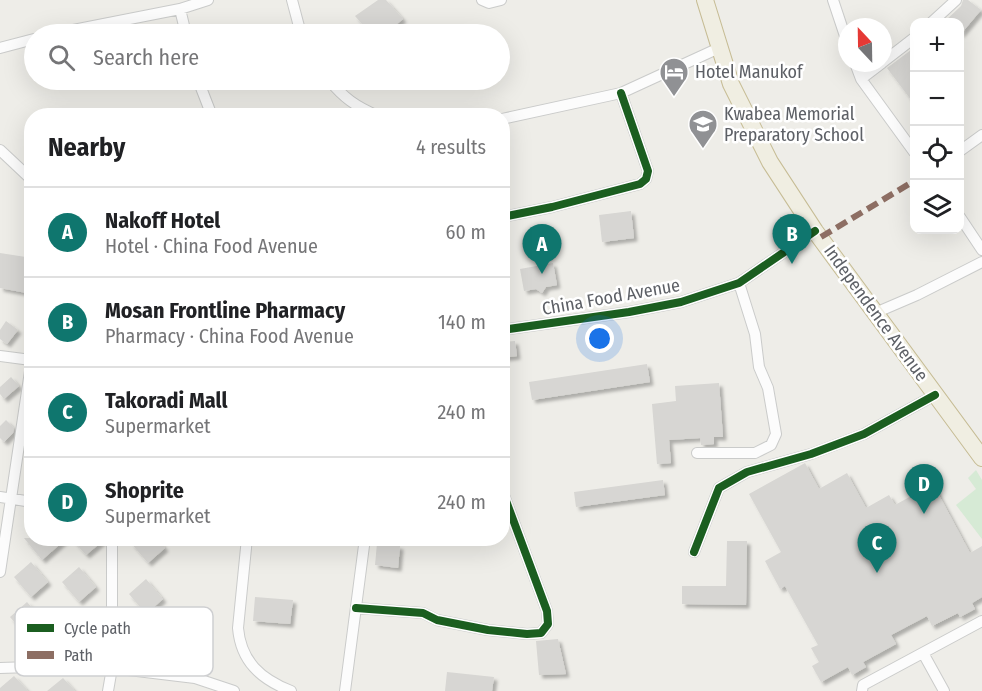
<!DOCTYPE html>
<html lang="en">
<head>
<meta charset="utf-8">
<style>
  :root { --surface:#fff; --page:#f2f2f2; --text:#202124; --muted:#757577; --line:#e0e0e0; --accent:#0f766e }
  body { margin:0; font-family:"Fira Sans Condensed",sans-serif; background:var(--page); color:var(--text) }
  .controls { position:absolute; right:18px; top:18px; display:grid; overflow:hidden; border-radius:12px; box-shadow:0 6px 24px #0002 }
  .controls button { width:54px; height:54px; display:grid; place-items:center; padding:0; border:0; border-bottom:2px solid var(--line); background:var(--surface); color:var(--text); font:30px sans-serif }
  .compass { position:absolute; left:838px; top:18px; width:54px; height:54px; border-radius:50%; background:var(--surface); box-shadow:0 6px 24px #0002; rotate:338deg }
  .you { position:absolute; left:600px; top:339px; width:21px; height:21px; margin:-15px; border:4px solid #fff; border-radius:50%; background:#1a73e8; box-shadow:0 0 0 9px #1a73e833 }
  .badge { display:grid; place-items:center; width:39px; height:39px; border-radius:50%; background:var(--accent); color:#fff; font-size:20px; font-weight:700 }
  .pin { position:absolute; translate:-50% -50px; filter:drop-shadow(0 2px 3px #0008) }
  .pin::after { content:''; position:absolute; top:32px; width:21px; height:18px; background:inherit; clip-path:polygon(0 0,100% 0,50% 100%) }
  .list { margin:0; padding:0; list-style:none }
  h2 { display:flex; justify-content:space-between; align-items:center; height:78px; margin:0; padding:0 24px; font-size:26px }
  h2 small { font-size:20px; font-weight:400; color:var(--muted) }
  .list li { display:grid; grid-template-columns:39px 1fr auto; gap:18px; align-items:center; box-sizing:border-box; height:90px; padding:0 24px; border-top:2px solid var(--line) }
  .list b { display:block; font-size:22px; white-space:nowrap }
  .list p { margin:0; font-size:20px; white-space:nowrap; color:var(--muted) }
  .list em { font-size:20px; font-style:normal; color:var(--muted) }
  .icon { flex:none; width:33px; height:33px; fill:none; stroke:currentColor; stroke-width:2; stroke-linecap:round; stroke-linejoin:round }
  .map { position:relative; flex:none; width:982px; height:691px; overflow:hidden }
  .search { position:absolute; background:var(--surface); box-shadow:0 6px 24px #0002; left:24px; top:24px; width:486px; height:66px; display:flex; align-items:center; gap:15px; box-sizing:border-box; padding:0 21px; border-radius:33px; color:var(--muted); font-size:22px }
  .panel { position:absolute; background:var(--surface); box-shadow:0 6px 24px #0002; left:24px; top:108px; width:486px; height:438px; border-radius:24px }
  .map>svg:first-child { display:block }
</style>
</head>
<body>
<div class="map">
<svg width="982" height="691" viewBox="0 0 982 691">
  <defs>
    <filter id="shadow"><feDropShadow dx="3.5" dy="3.5" stdDeviation="1.5" flood-color="#0004"/></filter>
  </defs>
  <rect width="100%" height="100%" fill="#eeede8"/>
  <path fill="#d6ead5" d="M976,470L982,480V539L956,505L976,489L968,478Z"/>
  <path fill="#d7d6d3" filter="url(#shadow)" d="M378,0H386L403,19L385,34H371L355,16Z
    M963,0H968L981,10L960,35V22H944L961,6Z
    M915,47V105L887,68Z
    M631,211L634,238L602,242L599,215Z
    M0,253L32,258V294L0,288Z
    M553,263L557,285L546,287L542,293L536,289L524,291L520,269Z
    M6,321L18,330L7,344L0,339V330Z
    M515,341L517,356L502,358V342Z
    M647,364L650,382L532,400L529,382Z
    M11,377L19,386L4,399L0,394V387Z
    M719,383L723,437H714V444L701,445L700,438L669,440L671,463L657,464L652,404L676,401L675,386Z
    M6,420L14,428L13,433L4,442L0,438V426Z
    M805,463L819,489L847,473L866,508L889,495L895,505L933,484L970,553L982,546V597L972,603L975,609L960,617L958,613L932,626L927,616L891,635L896,644L863,662L866,667L852,675L848,667L821,682L812,666L819,662L811,648L818,645L785,586L780,589L765,561L781,552L749,494Z
    M663,480L665,495L576,507L574,492Z
    M24,538H67L42,560Z
    M71,538H105V539L86,555Z
    M136,538H157L165,548L148,563L131,543Z
    M727,541H747L746,605L682,604V586H726Z
    M377,543L400,546L398,568L375,565Z
    M31,562L48,582L31,597L14,577Z
    M79,567L96,587L79,602L62,582Z
    M146,579L163,599L146,614L129,594Z
    M255,597L293,600L290,624L253,621Z
    M27,602L44,622L27,637L10,617Z
    M558,639L566,674L539,675L536,641Z
    M447,672L494,677L492,691H445Z
    M14,676L28,691H0V688Z
    M63,678L75,691H47Z"/>
  <g fill="none" stroke-linecap="round" stroke-linejoin="round">
    <g stroke="#cacbca" stroke-width="12">
      <path id="minor" d="M292,0L301,34
        M482,0L489,3L501,0
        M833,0L847,42
        M932,22L956,0
        M53,34L180,9
        M186,34L180,9L208,0
        M0,48L34,39
        M883,62L914,38
        M855,63L861,79L914,152
        M861,79L882,63
        M198,80L212,116
        M329,80C344,98 355,106 378,116
        M502,119L621,93L719,48
        M0,150L32,180
        M960,151L982,135
        M502,217L552,207L640,184L646,179L648,171L621,93
        M960,217L982,250
        M875,313L917,295L982,262
        M502,330L629,312L681,302L739,283L815,231
        M0,356L31,360
        M697,453H755L771,445L776,434L768,388L759,367L755,334L739,283
        M0,497L32,502
        M247,538L238,628C241,662 261,679 291,691
        M694,552L719,488L747,472L811,454L864,434L935,395
        M0,572L32,358
        M356,608L423,613L437,620L488,630L527,634L541,633L548,624L547,611L502,490
        M923,653L944,691
        M0,668L61,666L112,668L195,678L234,691
        M108,691L112,668V538
        M345,691L365,538
        M862,691L863,685L982,621"/>
    </g>
    <g stroke="#c6bc94" stroke-width="18">
      <path id="highway" d="M705,0L731,84L770,162L815,231L982,458"/>
    </g>
    <use href="#minor" stroke="#fcfcfc" stroke-width="10"/>
    <use href="#highway" stroke="#f0eee2" stroke-width="16"/>
    <path stroke="#8d6e63" stroke-width="6" stroke-dasharray="12 6" stroke-linecap="butt" d="M821,237L914,181"/>
    <g stroke="#fff" stroke-width="11">
      <path id="cycleway" d="M502,217L552,207L640,184L646,179L648,171L621,93
        M502,330L629,312L681,302L739,283L815,231
        M694,552L719,488L747,472L811,454L864,434L935,395
        M356,608L423,613L437,620L488,630L527,634L541,633L548,624L547,611L502,490"/>
    </g>
    <use href="#cycleway" stroke="#1b5e20" stroke-width="8"/>
  </g>
  <defs>
    <g id="hotel-pin" transform="scale(1.5)"><path d="M0 17L-7.5 6A9.5 9.5 0 1 1 7.5 6Z" fill="#909194" stroke="#fff"/><path d="M-6-4.5h1.5V1H6V5H4.5V3h-9V5H-6ZM-4 0a1.8 1.8 0 1 1 3.6 0ZM.5 0V-2.5h3Q6-2.5 6 0Z" fill="#fff"/></g>
    <g id="school-pin" transform="scale(1.5)"><path d="M0 17L-7.5 6A9.5 9.5 0 1 1 7.5 6Z" fill="#909194" stroke="#fff"/><path d="M0-5L7-2L0 1L-7-2ZM-4 1L0 2.5L4 1V4Q0 6-4 4Z" fill="#fff"/></g>
  </defs>
  <g fill-rule="evenodd">
    <use href="#hotel-pin" x="674" y="72"/>
    <use href="#school-pin" x="703" y="124"/>
  </g>
  <g text-anchor="middle" stroke-width="5" stroke-linejoin="round" paint-order="stroke">
    <g font-size="18" fill="#5d6066" stroke="#fff" text-anchor="start">
      <text x="695" y="78">Hotel Manukof</text>
      <text x="724" y="120">Kwabea Memorial<tspan x="724" dy="21">Preparatory School</tspan></text>
    </g>
    <g font-size="18" fill="#5d6066" stroke="#fff">
      <text transform="translate(611 297) rotate(-10)" y="6">China Food Avenue</text>
      <text transform="translate(876 313) rotate(54)" y="6">Independence Avenue</text>
    </g>
  </g>
  <rect x="15" y="607" width="198" height="69" rx="9" fill="#fff" stroke="#cecfd1" stroke-width="1.5"/>
  <rect x="27" y="624" width="27" height="8" fill="#1b5e20"/>
  <rect x="27" y="651" width="27" height="8" fill="#8d6e63"/>
  <g font-size="16" fill="#5d6066">
    <text x="64" y="634">Cycle path</text>
    <text x="64" y="661">Path</text>
  </g>
</svg>
<div class="controls">
<button>+</button>
<button>−</button>
<button><svg class="icon" aria-label="locate" viewBox="0 0 24 24"><circle cx="12" cy="12" r="6"/><path d="M12 2v4M12 18v4M2 12h4M18 12h4"/></svg></button>
<button><svg class="icon" aria-label="layers" viewBox="0 0 24 24"><path d="M12 4l9 5-9 5-9-5zM3 14l9 5 9-5"/></svg></button>
</div>
<svg class="compass" viewBox="-18 -18 36 36"><path d="M0-13l5 13h-10z" fill="#e53935"/><path d="M0 13l5-13h-10z" fill="#757577"/></svg>
<div class="you"></div>
<div class="pin badge" style="left:542px;top:274px">A</div>
<div class="pin badge" style="left:792px;top:264px">B</div>
<div class="pin badge" style="left:877px;top:573px">C</div>
<div class="pin badge" style="left:924px;top:514px">D</div>
<div class="search"><svg class="icon" aria-label="search" viewBox="0 0 24 24"><circle cx="10" cy="10" r="6"/><path d="M15 15l6 6"/></svg>Search here</div>
<section class="panel">
<h2>Nearby<small>4 results</small></h2>
<ul class="list">
<li><span class="badge">A</span><div><b>Nakoff Hotel</b><p>Hotel · China Food Avenue</p></div><em>60 m</em></li>
<li><span class="badge">B</span><div><b>Mosan Frontline Pharmacy</b><p>Pharmacy · China Food Avenue</p></div><em>140 m</em></li>
<li><span class="badge">C</span><div><b>Takoradi Mall</b><p>Supermarket</p></div><em>240 m</em></li>
<li><span class="badge">D</span><div><b>Shoprite</b><p>Supermarket</p></div><em>240 m</em></li>
</ul>
</section>
</div>
</body>
</html>
